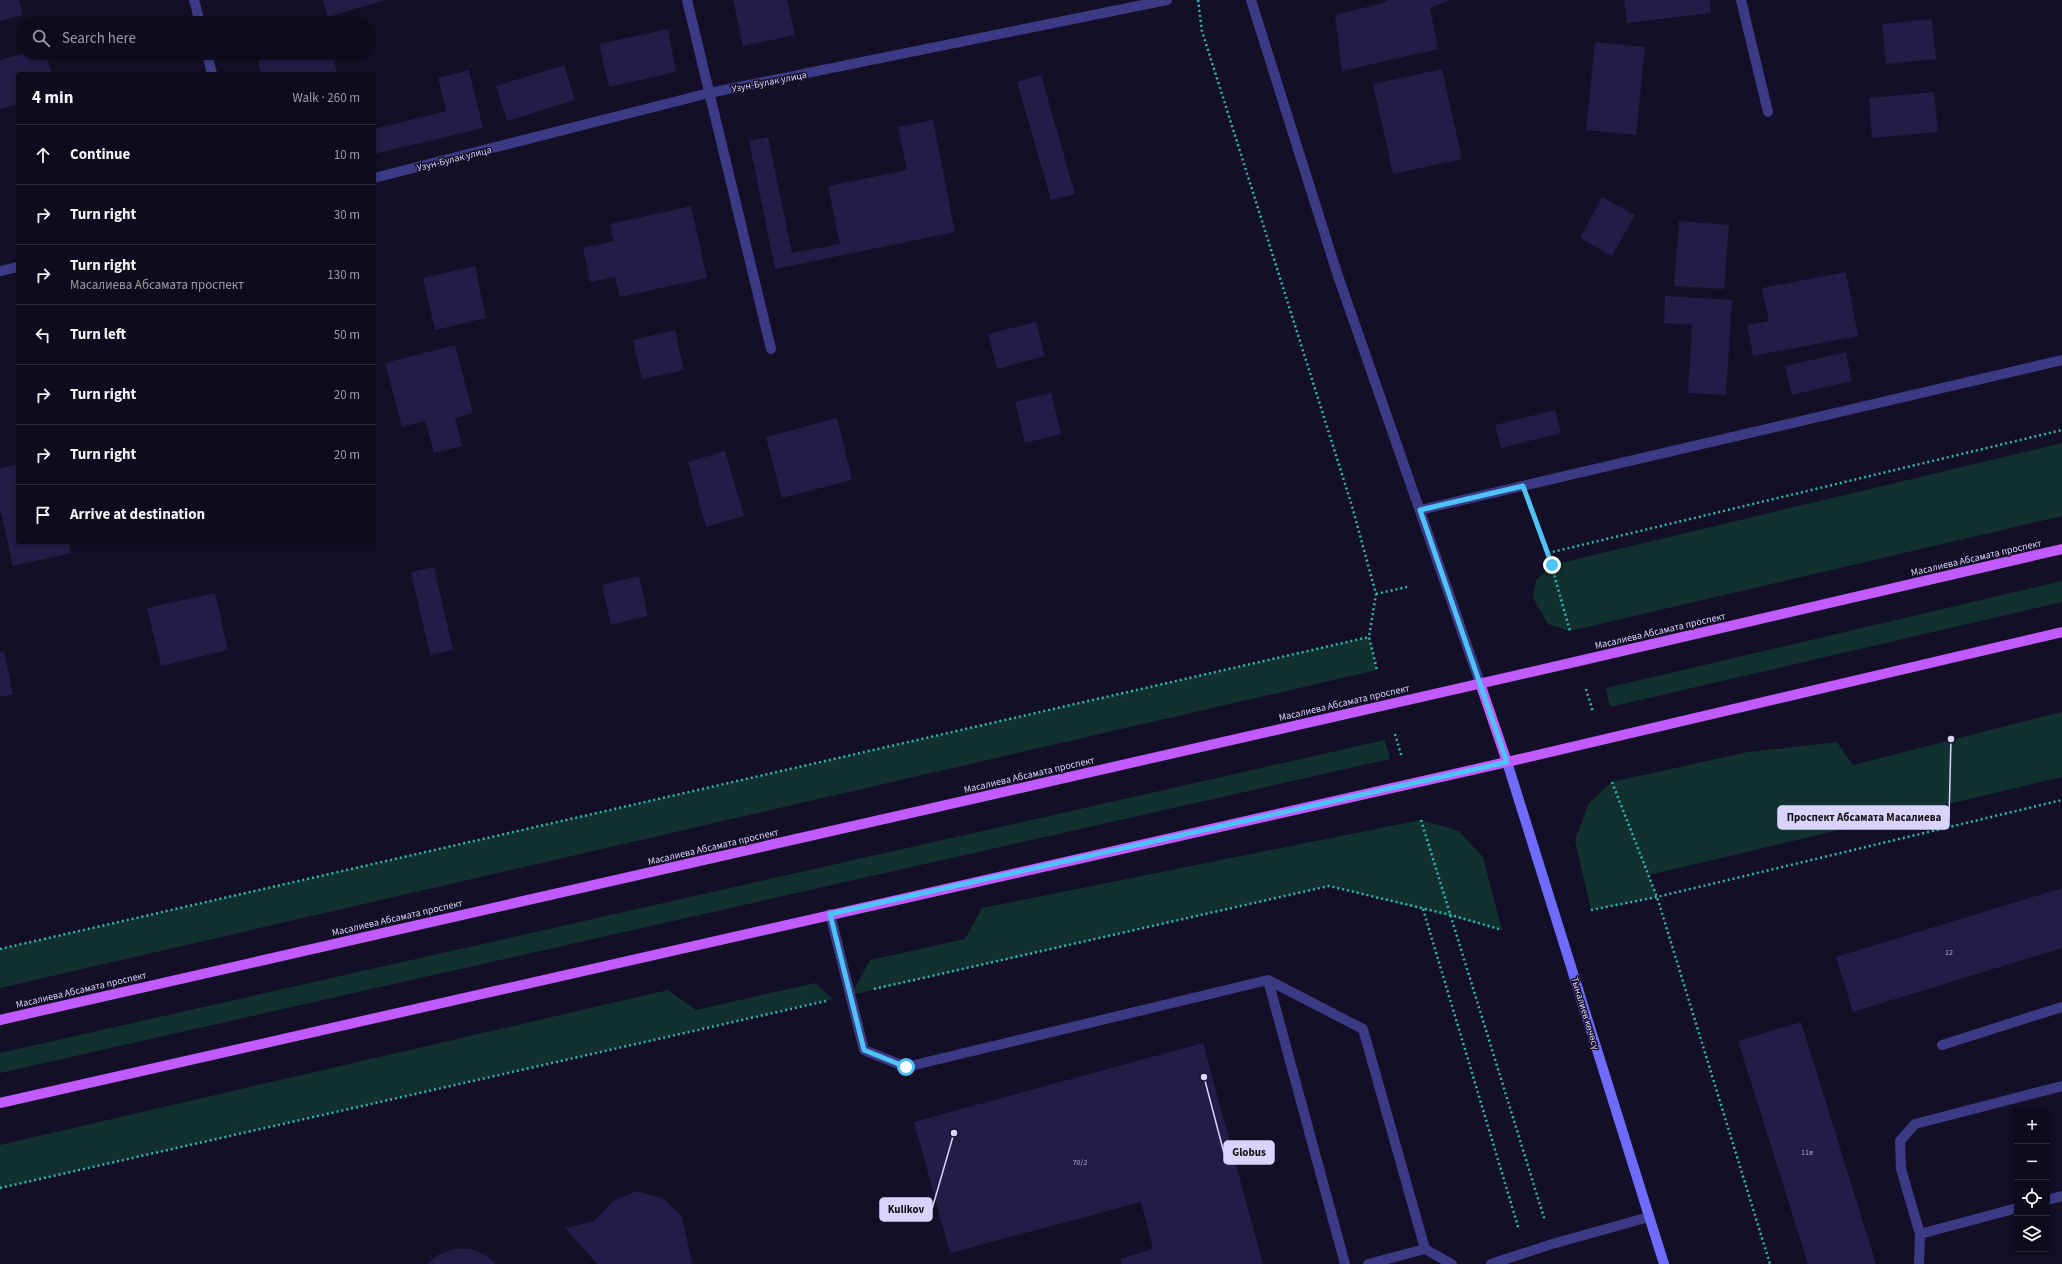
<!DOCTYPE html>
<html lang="en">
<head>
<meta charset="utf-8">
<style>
  :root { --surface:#0e0b1c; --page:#1c1929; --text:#f1f3f6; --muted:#9b9ba3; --line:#2e2b3b }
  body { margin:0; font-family:"Source Sans 3",sans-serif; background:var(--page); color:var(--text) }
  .controls { position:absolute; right:12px; bottom:12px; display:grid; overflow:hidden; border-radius:4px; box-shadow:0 2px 6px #0003 }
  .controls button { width:36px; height:36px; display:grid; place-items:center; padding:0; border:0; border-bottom:1px solid var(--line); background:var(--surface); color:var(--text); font:20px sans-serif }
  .stop { position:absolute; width:12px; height:12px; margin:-9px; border:3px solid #4fc3f7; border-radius:50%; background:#fff }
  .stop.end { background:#4fc3f7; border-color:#fff; box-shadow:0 1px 4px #0008 }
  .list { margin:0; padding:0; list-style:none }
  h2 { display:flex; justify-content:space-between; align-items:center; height:52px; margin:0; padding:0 16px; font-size:17px }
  h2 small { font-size:13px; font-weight:400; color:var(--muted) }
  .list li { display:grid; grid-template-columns:26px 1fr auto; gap:12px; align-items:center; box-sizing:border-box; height:60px; padding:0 16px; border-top:1px solid var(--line) }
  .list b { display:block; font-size:15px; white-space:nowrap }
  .list p { margin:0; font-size:13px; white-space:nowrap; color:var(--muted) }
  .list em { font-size:13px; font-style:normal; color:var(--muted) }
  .icon { flex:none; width:22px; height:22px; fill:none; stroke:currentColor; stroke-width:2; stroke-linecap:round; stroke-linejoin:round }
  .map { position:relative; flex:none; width:2062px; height:1264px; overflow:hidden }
  .search { position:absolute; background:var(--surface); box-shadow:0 2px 6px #0003; left:16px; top:16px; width:360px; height:44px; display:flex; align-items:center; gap:10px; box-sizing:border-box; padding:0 14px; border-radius:22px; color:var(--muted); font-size:15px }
  .panel { position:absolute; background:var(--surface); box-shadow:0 2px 6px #0003; left:16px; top:72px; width:360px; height:472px; border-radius:4px }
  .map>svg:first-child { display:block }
</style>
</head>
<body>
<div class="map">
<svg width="2062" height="1264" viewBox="0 0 2062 1264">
  <rect width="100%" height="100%" fill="#130f26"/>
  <path fill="#12302f" d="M2062,443V516L1570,631L1548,624L1533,598L1536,580L1552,565Z
    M2062,581V602L1610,707L1606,688Z
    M1369,637L1377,670L0,988V949Z
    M2062,712V777L1649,875L1657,897L1591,910L1575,840L1589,803L1612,782L1748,752L1837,742L1853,765Z
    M1385,740L1390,759L0,1073V1053Z
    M1421,820L1459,831L1483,857L1502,930L1329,886L851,995L870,960L965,939L982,908Z
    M815,983L833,999L0,1188V1145L668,990L696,1010Z"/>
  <path fill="#241b47" d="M0,0H19L23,15L0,21Z
    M323,0H385L328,17Z
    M733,0H787L795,35L743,46Z
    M1387,0H1450L1430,8L1438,49L1342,71L1335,15L1387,2Z
    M1624,0H1710L1711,13L1627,23Z
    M1932,19L1936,59L1886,64L1882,24Z
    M668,29L676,72L609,87L599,44Z
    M1595,42L1645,47L1636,135L1586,130Z
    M24,53H46L52,74H18V104L0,109V60Z
    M292,53H332L337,74H261L258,61Z
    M564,65L575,100L507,121L496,86Z
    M1442,69L1462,159L1393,174L1373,84Z
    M469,70L483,128L374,154V129L446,111L438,78Z
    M1041,75L1075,194L1051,200L1017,82Z
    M1934,92L1938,132L1872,138L1869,98Z
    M933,120L955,232L775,269L749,141L768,137L792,253L840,244L828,186L907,170L898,127Z
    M1602,197L1635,215L1612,256L1580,238Z
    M691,206L707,278L620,297L615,277L590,282L583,248L614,241L610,224Z
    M1679,221L1729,225L1724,289L1674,286Z
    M475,266L486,318L435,330L423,278Z
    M1846,272L1858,336L1753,356L1747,325L1769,321L1762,288Z
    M1665,296L1732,300L1726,395L1688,393L1692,325L1664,323Z
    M1036,322L1045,356L997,369L988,334Z
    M675,330L684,370L642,379L633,340Z
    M455,345L473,413L455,418L462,446L434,453L425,421L402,427L385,363Z
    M1846,352L1852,381L1792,395L1785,366Z
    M1051,393L1061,434L1025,443L1015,402Z
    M1555,410L1561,433L1501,448L1495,425Z
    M837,418L852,480L782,498L766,437Z
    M725,451L744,516L706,527L688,462Z
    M18,464V542H68L71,553L13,566L0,508V468Z
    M434,567L453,650L430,655L411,572Z
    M639,576L648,616L611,625L602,585Z
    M215,593L228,650L161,666L147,608Z
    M4,651L13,694L0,697V652Z
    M2062,888V948L1853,1012L1836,957Z
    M1801,1022L1876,1264H1808L1738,1041Z
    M1203,1043L1263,1264H1122L1120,1259L1153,1249L1141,1202L950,1253L914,1122Z
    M637,1191L664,1199L682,1216L692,1264H597L565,1228L594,1221L613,1201Z
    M454,1249H471L485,1255L496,1264H427L438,1255Z"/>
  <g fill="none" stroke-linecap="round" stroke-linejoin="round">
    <path stroke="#2fb8b0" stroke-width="2.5" stroke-dasharray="2 3" stroke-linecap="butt" d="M1198,0L1202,31L1352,506L1376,594L1369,637L1377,670
      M1532,509L1548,553L1570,631
      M1548,553L2062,430
      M1376,594L1407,587
      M1586,689L1593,712
      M1395,734L1402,758
      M1612,782L1657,897L1770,1264
      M1421,820L1545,1221
      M1423,909L1519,1230
      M1591,910L1657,897L2062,800
      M0,949L1369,637
      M874,989L1329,886L1451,915L1502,930
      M0,1188L826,1001"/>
    <path stroke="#3d3a85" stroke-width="10" d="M1420,510L2062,360
      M830,914L864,1050L906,1067L1268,980L1345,1264
      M1268,980L1363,1029L1425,1249L1452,1264
      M1942,1045L2062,1007
      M2047,1200L2062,1196
      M1920,1234L1901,1169L1900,1141L1915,1124L2062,1086
      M1368,1264L1425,1249
      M1919,1264L1920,1234L2017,1208"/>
    <path stroke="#3d3a85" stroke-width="10" d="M194,0L200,23
      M687,0L771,349
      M1741,0L1768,112
      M207,53L212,74
      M374,178L709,93L1167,0
      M0,271L18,267
      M1491,1264L1552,1244L1649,1217"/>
    <path stroke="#3d3a85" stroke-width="10" d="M1251,0L1337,273L1480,683"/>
    <path stroke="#6f6bff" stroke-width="10" d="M1507,762L1664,1264"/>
    <path stroke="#c25bff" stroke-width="10" d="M1480,683L1507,762
      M0,1020L1579,661L2062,549
      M0,1103L1507,762L2062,632"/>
  </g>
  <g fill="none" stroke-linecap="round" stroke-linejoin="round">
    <path stroke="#4fc3f7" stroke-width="5" d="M906,1067L864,1050L830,914L1507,762L1420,510L1523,486L1552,565"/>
  </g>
  <g text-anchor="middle" stroke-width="3" stroke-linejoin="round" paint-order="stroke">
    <g font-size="8" fill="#aca6d1">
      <text x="1949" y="955">12</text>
      <text x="1807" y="1155">11в</text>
      <text x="1080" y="1165">70/2</text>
    </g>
    <g font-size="10" fill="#d9d4ff" stroke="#130f26">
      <text transform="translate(769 81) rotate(-11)" y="4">Узун-Булак улица</text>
      <text transform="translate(454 158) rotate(-14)" y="4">Узун-Булак улица</text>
      <text transform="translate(1976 557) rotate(-13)" y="4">Масалиева Абсамата проспект</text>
      <text transform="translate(1660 630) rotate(-13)" y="4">Масалиева Абсамата проспект</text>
      <text transform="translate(1344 702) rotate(-13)" y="4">Масалиева Абсамата проспект</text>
      <text transform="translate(1029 774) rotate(-13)" y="4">Масалиева Абсамата проспект</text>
      <text transform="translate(713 846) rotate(-13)" y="4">Масалиева Абсамата проспект</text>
      <text transform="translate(397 917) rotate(-13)" y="4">Масалиева Абсамата проспект</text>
      <text transform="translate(81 989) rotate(-13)" y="4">Масалиева Абсамата проспект</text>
      <text transform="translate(1586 1013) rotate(73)" y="4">Тыналиев көчөсү</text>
    </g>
  </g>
  <path fill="none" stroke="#d9d4ff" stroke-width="1.5" d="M1951 739L1949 818M1204 1077L1224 1153M954 1133L932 1209"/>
  <g fill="#d9d4ff" stroke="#130f26" stroke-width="1.5">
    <circle cx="1951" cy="739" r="4"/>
    <circle cx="1204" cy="1077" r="4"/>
    <circle cx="954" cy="1133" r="4"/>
  </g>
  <g fill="#d9d4ff" stroke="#d9d4ff" stroke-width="1.5">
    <rect x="1778" y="806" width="171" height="23" rx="4"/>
    <rect x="1224" y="1141" width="50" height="23" rx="4"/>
    <rect x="880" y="1198" width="52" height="23" rx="4"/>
  </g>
  <g font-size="11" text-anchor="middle" font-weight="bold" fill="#111">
    <text x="1864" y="821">Проспект Абсамата Масалиева</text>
    <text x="1249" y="1156">Globus</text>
    <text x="906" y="1213">Kulikov</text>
  </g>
</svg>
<div class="controls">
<button>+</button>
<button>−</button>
<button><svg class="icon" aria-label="locate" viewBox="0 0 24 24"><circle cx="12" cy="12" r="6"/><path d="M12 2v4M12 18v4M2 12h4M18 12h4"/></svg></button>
<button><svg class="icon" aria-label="layers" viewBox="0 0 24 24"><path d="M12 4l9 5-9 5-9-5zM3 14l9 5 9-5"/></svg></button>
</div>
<div class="stop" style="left:906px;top:1067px"></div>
<div class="stop end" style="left:1552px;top:565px"></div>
<div class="search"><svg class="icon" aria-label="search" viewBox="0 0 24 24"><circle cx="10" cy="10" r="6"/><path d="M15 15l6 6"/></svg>Search here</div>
<section class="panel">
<h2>4 min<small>Walk · 260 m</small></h2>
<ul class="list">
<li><svg class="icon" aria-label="ahead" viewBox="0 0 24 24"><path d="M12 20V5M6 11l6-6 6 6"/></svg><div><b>Continue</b></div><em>10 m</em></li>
<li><svg class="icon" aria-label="right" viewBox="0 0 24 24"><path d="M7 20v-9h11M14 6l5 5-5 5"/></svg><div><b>Turn right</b></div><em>30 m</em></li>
<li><svg class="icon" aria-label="right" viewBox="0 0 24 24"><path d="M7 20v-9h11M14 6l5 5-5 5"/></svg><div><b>Turn right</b><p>Масалиева Абсамата проспект</p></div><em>130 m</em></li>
<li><svg class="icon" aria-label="left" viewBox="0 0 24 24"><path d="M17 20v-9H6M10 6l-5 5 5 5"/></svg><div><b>Turn left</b></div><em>50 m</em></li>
<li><svg class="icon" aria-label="right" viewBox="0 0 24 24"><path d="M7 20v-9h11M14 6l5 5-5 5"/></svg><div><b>Turn right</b></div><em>20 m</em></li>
<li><svg class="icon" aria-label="right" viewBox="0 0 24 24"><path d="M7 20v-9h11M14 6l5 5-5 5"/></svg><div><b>Turn right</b></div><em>20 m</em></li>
<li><svg class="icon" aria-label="arrive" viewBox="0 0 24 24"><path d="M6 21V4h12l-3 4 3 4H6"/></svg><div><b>Arrive at destination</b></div></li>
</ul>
</section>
</div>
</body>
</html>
